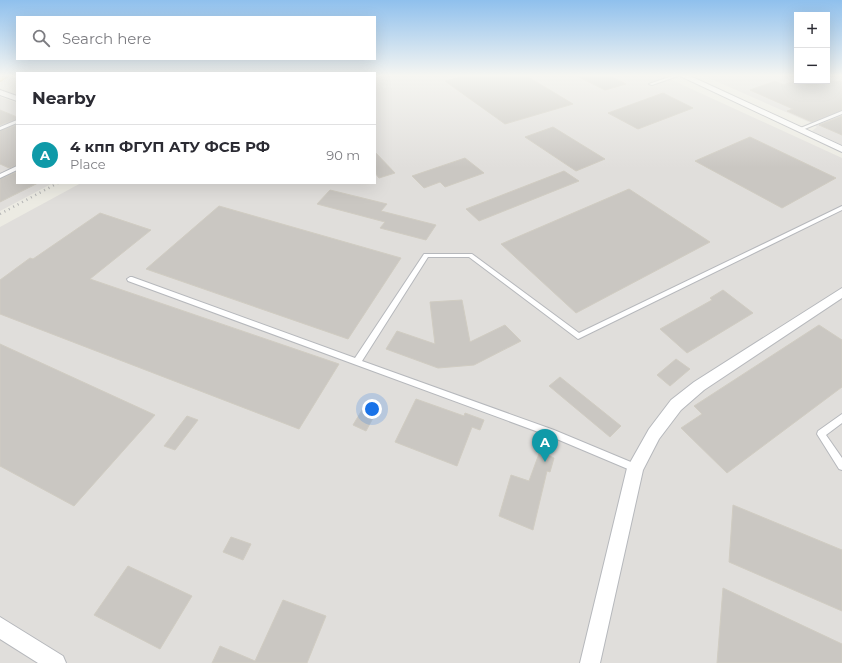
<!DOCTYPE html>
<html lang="en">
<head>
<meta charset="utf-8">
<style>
  :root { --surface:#fff; --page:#f2f2f3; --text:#2b2b33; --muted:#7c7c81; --line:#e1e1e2; --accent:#d93025 }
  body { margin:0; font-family:Montserrat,sans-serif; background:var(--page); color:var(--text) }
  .controls { position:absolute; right:12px; top:12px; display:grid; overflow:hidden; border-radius:0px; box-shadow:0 4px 16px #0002 }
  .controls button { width:36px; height:36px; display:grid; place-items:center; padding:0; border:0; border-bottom:1px solid var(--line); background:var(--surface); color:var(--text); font:20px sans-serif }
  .you { position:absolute; left:372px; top:409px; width:14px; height:14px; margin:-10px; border:3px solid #fff; border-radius:50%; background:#1a73e8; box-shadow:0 0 0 6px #1a73e833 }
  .badge { display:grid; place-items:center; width:26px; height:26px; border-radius:50%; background:var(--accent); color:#fff; font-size:13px; font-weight:700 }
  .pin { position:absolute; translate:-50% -33px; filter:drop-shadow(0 1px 2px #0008) }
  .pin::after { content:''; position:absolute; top:21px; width:14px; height:12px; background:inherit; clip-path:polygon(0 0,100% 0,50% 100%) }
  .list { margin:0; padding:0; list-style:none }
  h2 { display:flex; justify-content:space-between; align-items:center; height:52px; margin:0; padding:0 16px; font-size:17px }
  h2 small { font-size:13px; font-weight:400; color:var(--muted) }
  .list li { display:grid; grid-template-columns:26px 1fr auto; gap:12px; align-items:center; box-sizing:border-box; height:60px; padding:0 16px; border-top:1px solid var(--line) }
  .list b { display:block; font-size:15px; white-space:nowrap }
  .list p { margin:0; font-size:13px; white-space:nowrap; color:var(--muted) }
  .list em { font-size:13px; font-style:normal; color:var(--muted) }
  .icon { flex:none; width:22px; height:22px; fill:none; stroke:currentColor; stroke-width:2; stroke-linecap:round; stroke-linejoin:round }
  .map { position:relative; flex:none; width:842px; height:663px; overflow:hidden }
  .search { position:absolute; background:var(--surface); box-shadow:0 4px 16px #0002; left:16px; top:16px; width:360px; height:44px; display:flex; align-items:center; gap:10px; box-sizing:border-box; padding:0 14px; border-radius:0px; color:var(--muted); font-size:15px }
  .panel { position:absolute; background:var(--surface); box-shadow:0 4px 16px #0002; left:16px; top:72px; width:360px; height:112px; border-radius:0px }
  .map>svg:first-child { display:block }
</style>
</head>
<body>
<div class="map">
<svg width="842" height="663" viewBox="0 0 842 663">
  <rect width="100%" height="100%" fill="#ecebe3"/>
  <path fill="#e0dedb" d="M375,75H661L842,158V663H0V227L81,183H375Z
    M702,75H797V81H827V75H842V145L812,131L817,127L813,124Z
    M0,97L17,103V183H53L0,211Z"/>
  <path fill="#cac7c2" stroke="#d0ccc2" d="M469,75H525L573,104L505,124L445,81Z
    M575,75H608L626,84L605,90Z
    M775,81L784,85L794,81H842V110L812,122L787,111L793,109L750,90Z
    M663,93L693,108L638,129L608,113Z
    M0,110L17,117V119L0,125Z
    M842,116V135L819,125Z
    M17,125V165L9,168L0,164V131Z
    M553,127L605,159L576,171L525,137Z
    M750,137L836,178L782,208L695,161Z
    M375,152L395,173L379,178L375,173Z
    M465,158L484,173L445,187L440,182L424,188L412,176Z
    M564,171L579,181L479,221L466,209Z
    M17,172V183H38L0,202V179Z
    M629,189L710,242L576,313L501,244Z
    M330,190L387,204L381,211L436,225L426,240L380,228L385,222L317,204Z
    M219,206L401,258L348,339L146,269Z
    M100,213L151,230L90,279L339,364L299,429L0,314V280L30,258L33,259Z
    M723,290L753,313L687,353L660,329L712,300L710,298Z
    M462,300L470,342L505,325L521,341L474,365L438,368L386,349L397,331L435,344L430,302Z
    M819,325L842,340V387L727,473L681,428L702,414L694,406Z
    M0,344L155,415L74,506L0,466Z
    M676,359L690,369L670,386L657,375Z
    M560,377L621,426L610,437L549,386Z
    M416,399L464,416L465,413L484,420L480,430L472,427L457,466L395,442Z
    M368,400L380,405L366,431L353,425Z
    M187,416L198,420L175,450L164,446Z
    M540,451L554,458L550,472L547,471L533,530L499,516L511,475L529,481Z
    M733,505L842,550V611L729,562Z
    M231,537L251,544L243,560L223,552Z
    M128,566L192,596L160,649L94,615Z
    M723,588L842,644V663H717Z
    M283,600L326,616L307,663H212L220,646L255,661Z"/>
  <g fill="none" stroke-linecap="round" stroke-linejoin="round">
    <g stroke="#b6b8bc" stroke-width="2">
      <path id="lane" d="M675,75H681L652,85L649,84Z
        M842,111V114L802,130L798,129Z
        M17,120V123L0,130V127Z
        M17,166V170L0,178V174Z
        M842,206V210L578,339L469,257H428L362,361L554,430L638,465L639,468L638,471L635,472L552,437L128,281L127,279L130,277H132L355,358L424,254H472L579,333Z
        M842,414V423L826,435L842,458V470L839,469L817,434L818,431Z"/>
    </g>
    <g stroke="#b6b8bc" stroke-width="2">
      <path id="street" d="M375,75H380L375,78Z
        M678,75H688L842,146V152Z
        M0,90L17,96V101L0,95Z
        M842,288V298L704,390L681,410L659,439L643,470L600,663H580L627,468L649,429L671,400L694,382Z
        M0,617L63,656L66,663H38L0,639Z"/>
    </g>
    <g stroke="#e2c367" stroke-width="2">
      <path id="primary" d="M0,75H10L0,81Z"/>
    </g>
    <use href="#lane" fill="#fff" fill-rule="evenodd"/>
    <use href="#street" fill="#fff" fill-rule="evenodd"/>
    <use href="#primary" fill="#f6ecaf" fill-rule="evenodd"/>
    <path stroke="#b3b4b4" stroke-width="2.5" stroke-dasharray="1 4" stroke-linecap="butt" d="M0,214L58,183"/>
    <path stroke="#9bbfa6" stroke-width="1.5" stroke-dasharray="2.5 1.5" stroke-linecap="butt" d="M1,75L7,77"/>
  </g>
  <linearGradient id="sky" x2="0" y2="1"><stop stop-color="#8fc0ed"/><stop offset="0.45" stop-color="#f6f6f2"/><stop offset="1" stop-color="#f6f6f2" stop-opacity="0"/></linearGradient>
  <rect width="842" height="168" fill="url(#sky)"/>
</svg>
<div class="controls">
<button>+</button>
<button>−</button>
</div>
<div class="you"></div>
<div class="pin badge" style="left:545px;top:462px;background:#0f9aa8">A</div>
<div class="search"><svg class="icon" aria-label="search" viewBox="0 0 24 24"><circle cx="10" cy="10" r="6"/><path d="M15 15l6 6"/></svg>Search here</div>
<section class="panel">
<h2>Nearby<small></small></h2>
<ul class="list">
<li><span class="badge" style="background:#0f9aa8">A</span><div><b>4 кпп ФГУП АТУ ФСБ РФ</b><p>Place</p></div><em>90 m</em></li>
</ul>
</section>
</div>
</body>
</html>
